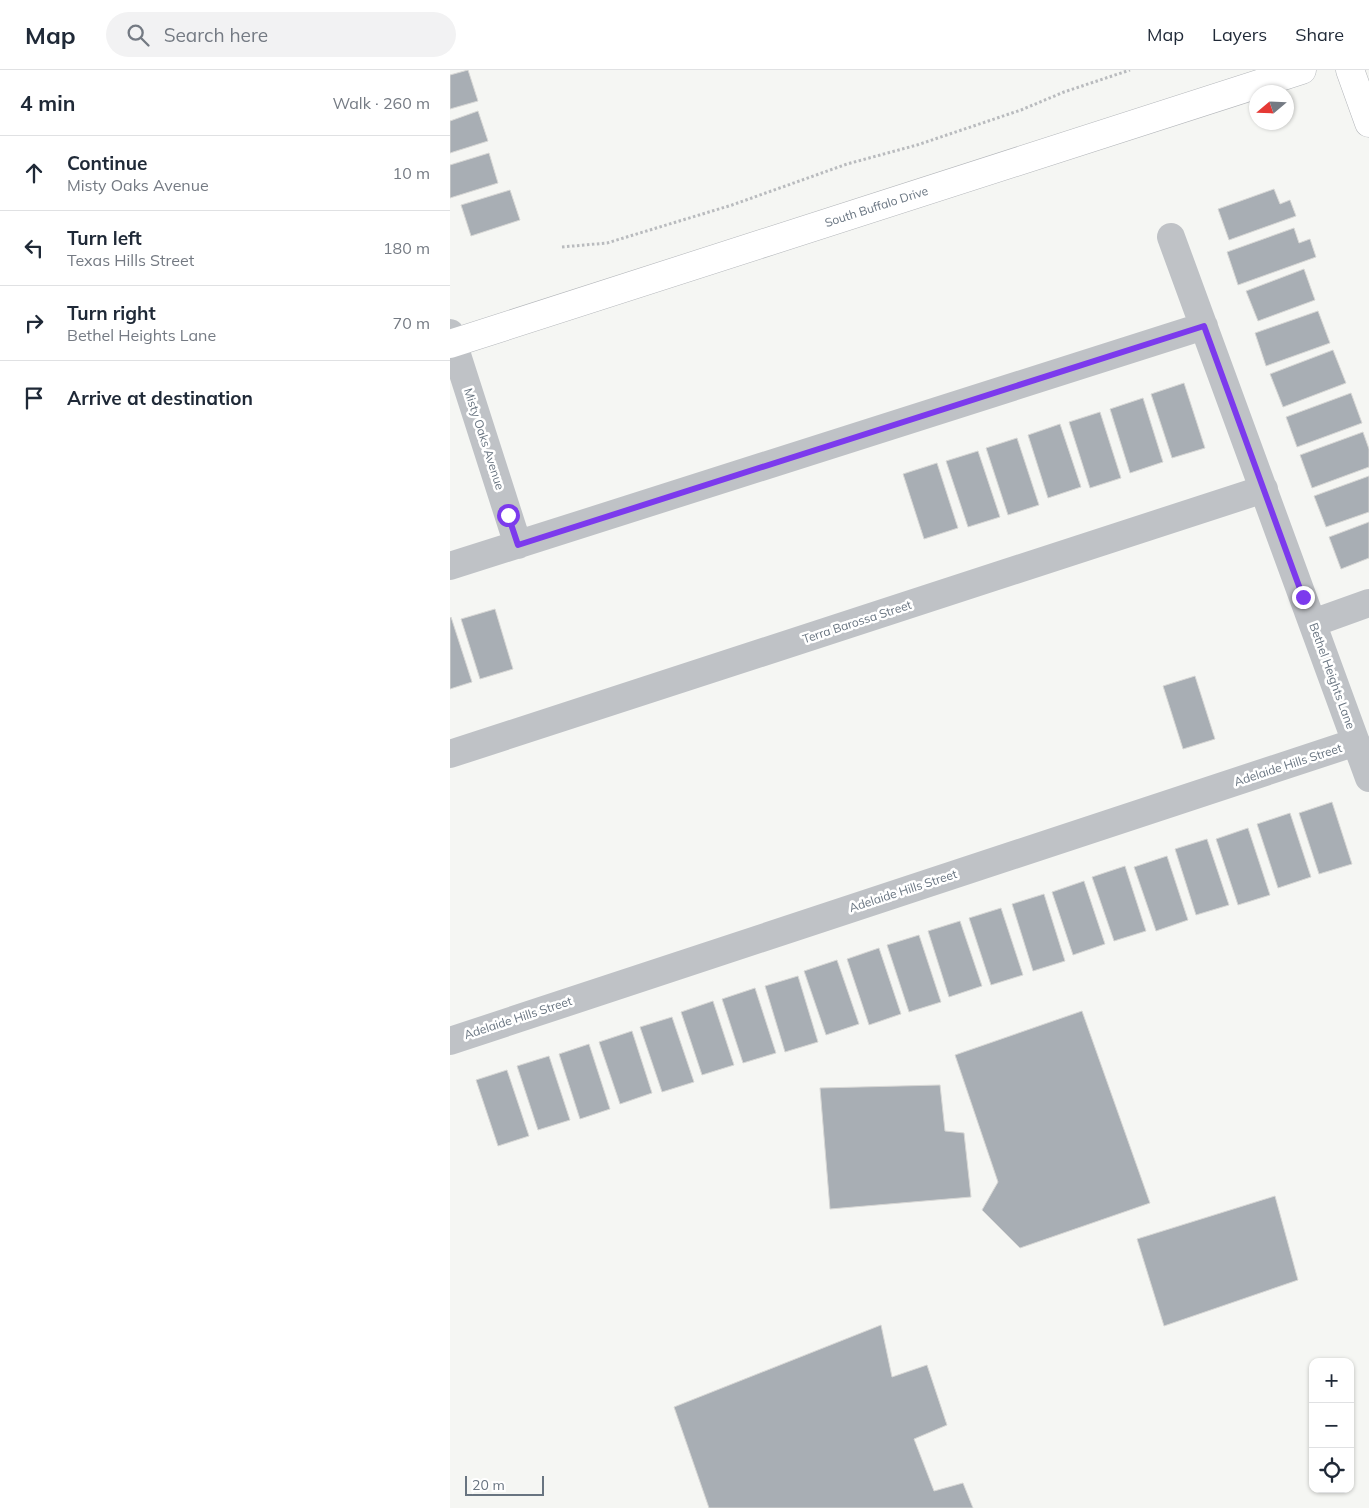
<!DOCTYPE html>
<html lang="en">
<head>
<meta charset="utf-8">
<style>
  :root { --surface:#fff; --page:#f2f2f3; --text:#1f2937; --muted:#747a83; --line:#e0e1e3 }
  body { margin:0; font-family:Mulish,sans-serif; background:var(--page); color:var(--text) }
  .controls { position:absolute; right:15px; bottom:15px; display:grid; overflow:hidden; border-radius:10px; box-shadow:0 1px 4px #0004 }
  .controls button { width:45px; height:45px; display:grid; place-items:center; padding:0; border:0; border-bottom:1px solid var(--line); background:var(--surface); color:var(--text); font:25px sans-serif }
  .compass { position:absolute; left:799px; top:15px; width:45px; height:45px; border-radius:50%; background:var(--surface); box-shadow:0 1px 4px #0004; rotate:251deg }
  .scale { position:absolute; left:15px; bottom:12px; width:79px; box-sizing:border-box; padding-left:5px; border:2px solid #687480; border-top:0; font-size:14px; line-height:18px; white-space:nowrap; color:#687480; -webkit-text-stroke:4px #fff; paint-order:stroke }
  .stop { position:absolute; width:15px; height:15px; margin:-11px; border:4px solid #7c3aed; border-radius:50%; background:#fff }
  .stop.end { background:#7c3aed; border-color:#fff; box-shadow:0 1px 5px #0008 }
  .list { margin:0; padding:0; list-style:none }
  h2 { display:flex; justify-content:space-between; align-items:center; height:65px; margin:0; padding:0 20px; font-size:21px }
  h2 small { font-size:16px; font-weight:400; color:var(--muted) }
  .list li { display:grid; grid-template-columns:32px 1fr auto; gap:15px; align-items:center; box-sizing:border-box; height:75px; padding:0 20px; border-top:1px solid var(--line) }
  .list b { display:block; font-size:19px; white-space:nowrap }
  .list p { margin:0; font-size:16px; white-space:nowrap; color:var(--muted) }
  .list em { font-size:16px; font-style:normal; color:var(--muted) }
  .icon { flex:none; width:28px; height:28px; fill:none; stroke:currentColor; stroke-width:2; stroke-linecap:round; stroke-linejoin:round }
  .map { position:relative; flex:none; width:919px; height:1438px; overflow:hidden }
  header { display:flex; align-items:center; gap:30px; box-sizing:border-box; height:70px; padding:0 25px; background:var(--surface); border-bottom:1px solid var(--line) }
  header strong { font-size:24px }
  nav { display:flex; gap:28px; margin-inline-start:auto; font-size:18px }
  .search { width:350px; height:45px; background:var(--page); display:flex; align-items:center; gap:12px; box-sizing:border-box; padding:0 18px; border-radius:28px; color:var(--muted); font-size:19px }
  main { display:flex }
  aside { flex:1; background:var(--surface) }
  .map>svg:first-child { display:block }
</style>
</head>
<body>
<header>
<strong>Map</strong>
<div class="search"><svg class="icon" aria-label="search" viewBox="0 0 24 24"><circle cx="10" cy="10" r="6"/><path d="M15 15l6 6"/></svg>Search here</div>
<nav><a>Map</a><a>Layers</a><a>Share</a></nav>
</header>
<main>
<aside>
<h2>4 min<small>Walk · 260 m</small></h2>
<ul class="list">
<li><svg class="icon" aria-label="ahead" viewBox="0 0 24 24"><path d="M12 20V5M6 11l6-6 6 6"/></svg><div><b>Continue</b><p>Misty Oaks Avenue</p></div><em>10 m</em></li>
<li><svg class="icon" aria-label="left" viewBox="0 0 24 24"><path d="M17 20v-9H6M10 6l-5 5 5 5"/></svg><div><b>Turn left</b><p>Texas Hills Street</p></div><em>180 m</em></li>
<li><svg class="icon" aria-label="right" viewBox="0 0 24 24"><path d="M7 20v-9h11M14 6l5 5-5 5"/></svg><div><b>Turn right</b><p>Bethel Heights Lane</p></div><em>70 m</em></li>
<li><svg class="icon" aria-label="arrive" viewBox="0 0 24 24"><path d="M6 21V4h12l-3 4 3 4H6"/></svg><div><b>Arrive at destination</b></div></li>
</ul>
</aside>
<div class="map">
<svg width="919" height="1438" viewBox="0 0 919 1438">
  <rect width="100%" height="100%" fill="#f5f6f3"/>
  <path fill="#a8aeb4" stroke="#d7d7d5" d="M18,0L28,31L0,39V5Z
    M28,41L38,71L0,83V51Z
    M39,83L48,113L0,128V95Z
    M824,119L830,134L840,130L846,146L779,170L768,139Z
    M60,120L70,150L21,166L11,135Z
    M844,158L849,173L860,169L866,187L788,215L777,182Z
    M854,199L865,230L808,251L796,221Z
    M868,241L880,273L816,296L805,263Z
    M883,280L896,313L833,337L820,304Z
    M734,313L755,378L722,388L701,324Z
    M901,323L912,353L847,377L836,347Z
    M693,328L713,392L680,403L660,339Z
    M650,342L671,408L640,418L619,352Z
    M610,354L631,417L598,428L578,365Z
    M913,362L919,379V397L862,418L850,385Z
    M567,368L589,435L558,445L536,378Z
    M528,381L550,447L518,457L496,391Z
    M487,393L508,458L474,469L453,404Z
    M919,406V442L876,457L864,426Z
    M919,452V488L891,499L879,467Z
    M45,539L63,599L30,609L11,549Z
    M1,547L22,612L0,619V548Z
    M745,606L765,669L733,679L713,616Z
    M882,732L902,794L869,804L849,743Z
    M840,743L861,807L828,818L807,754Z
    M798,758L820,825L788,835L766,769Z
    M757,769L779,835L746,845L725,779Z
    M717,786L738,850L706,861L684,797Z
    M675,796L696,861L664,871L642,807Z
    M634,811L655,874L623,885L602,822Z
    M594,824L615,891L583,901L562,834Z
    M551,838L573,905L541,915L519,848Z
    M510,851L532,916L499,927L478,861Z
    M469,865L491,932L459,942L437,875Z
    M429,878L451,944L419,955L397,889Z
    M387,890L409,954L376,965L354,901Z
    M348,906L368,972L335,982L315,916Z
    M305,918L326,983L293,993L272,929Z
    M263,931L284,995L252,1005L231,942Z
    M632,941L700,1133L570,1178L532,1140L548,1112L505,985Z
    M222,947L244,1012L212,1022L190,957Z
    M182,961L202,1023L170,1034L149,972Z
    M139,974L160,1039L130,1049L109,984Z
    M99,986L120,1050L88,1060L67,996Z
    M57,1000L79,1066L48,1076L26,1010Z
    M490,1015L495,1061L514,1063L521,1127L380,1139L370,1018Z
    M825,1126L848,1210L714,1256L687,1169Z
    M431,1255L442,1307L477,1295L497,1355L464,1369L484,1421L513,1413L523,1438H259L224,1337Z"/>
  <g fill="none" stroke-linecap="round" stroke-linejoin="round">
    <g stroke="#b3b6ba" stroke-width="29">
      <g id="major">
        <path d="M900,0L919,53"/>
        <path id="s1" d="M0,274L852,0"/>
      </g>
    </g>
    <path stroke="#b9bbbe" stroke-width="3" stroke-dasharray="2.5 2.5" stroke-linecap="butt" d="M112,177L157,173L282,135L397,94L467,75L571,40L614,22L680,0"/>
    <path stroke="#bfc2c6" stroke-width="28" d="M721,167L919,708
      M0,263L68,475
      M0,496L754,256
      M863,553L919,533
      M0,684L814,419
      M0,971L906,672"/>
    <use href="#major" stroke="#fff" stroke-width="28"/>
  </g>
  <g fill="none" stroke-linecap="round" stroke-linejoin="round">
    <path stroke="#7c3aed" stroke-width="6" d="M58,445L68,475L754,256L853,527"/>
  </g>
  <g text-anchor="middle" stroke-width="5" stroke-linejoin="round" paint-order="stroke">
    <g font-size="12" fill="#687480" stroke="#fff">
      <text dy="4" stroke="none"><textPath href="#s1" startOffset="448">South Buffalo Drive</textPath></text>
      <text transform="translate(34 369) rotate(72)" y="4">Misty Oaks Avenue</text>
      <text transform="translate(407 552) rotate(-18)" y="4">Terra Barossa Street</text>
      <text transform="translate(882 606) rotate(70)" y="4">Bethel Heights Lane</text>
      <text transform="translate(838 695) rotate(-18)" y="4">Adelaide Hills Street</text>
      <text transform="translate(453 821) rotate(-18)" y="4">Adelaide Hills Street</text>
      <text transform="translate(68 948) rotate(-18)" y="4">Adelaide Hills Street</text>
    </g>
  </g>
</svg>
<div class="controls">
<button>+</button>
<button>−</button>
<button><svg class="icon" aria-label="locate" viewBox="0 0 24 24"><circle cx="12" cy="12" r="6"/><path d="M12 2v4M12 18v4M2 12h4M18 12h4"/></svg></button>
</div>
<svg class="compass" viewBox="-18 -18 36 36"><path d="M0-13l5 13h-10z" fill="#e53935"/><path d="M0 13l5-13h-10z" fill="#747a83"/></svg>
<div class="scale">20 m</div>
<div class="stop" style="left:58px;top:445px"></div>
<div class="stop end" style="left:853px;top:527px"></div>
</div>
</main>
</body>
</html>
